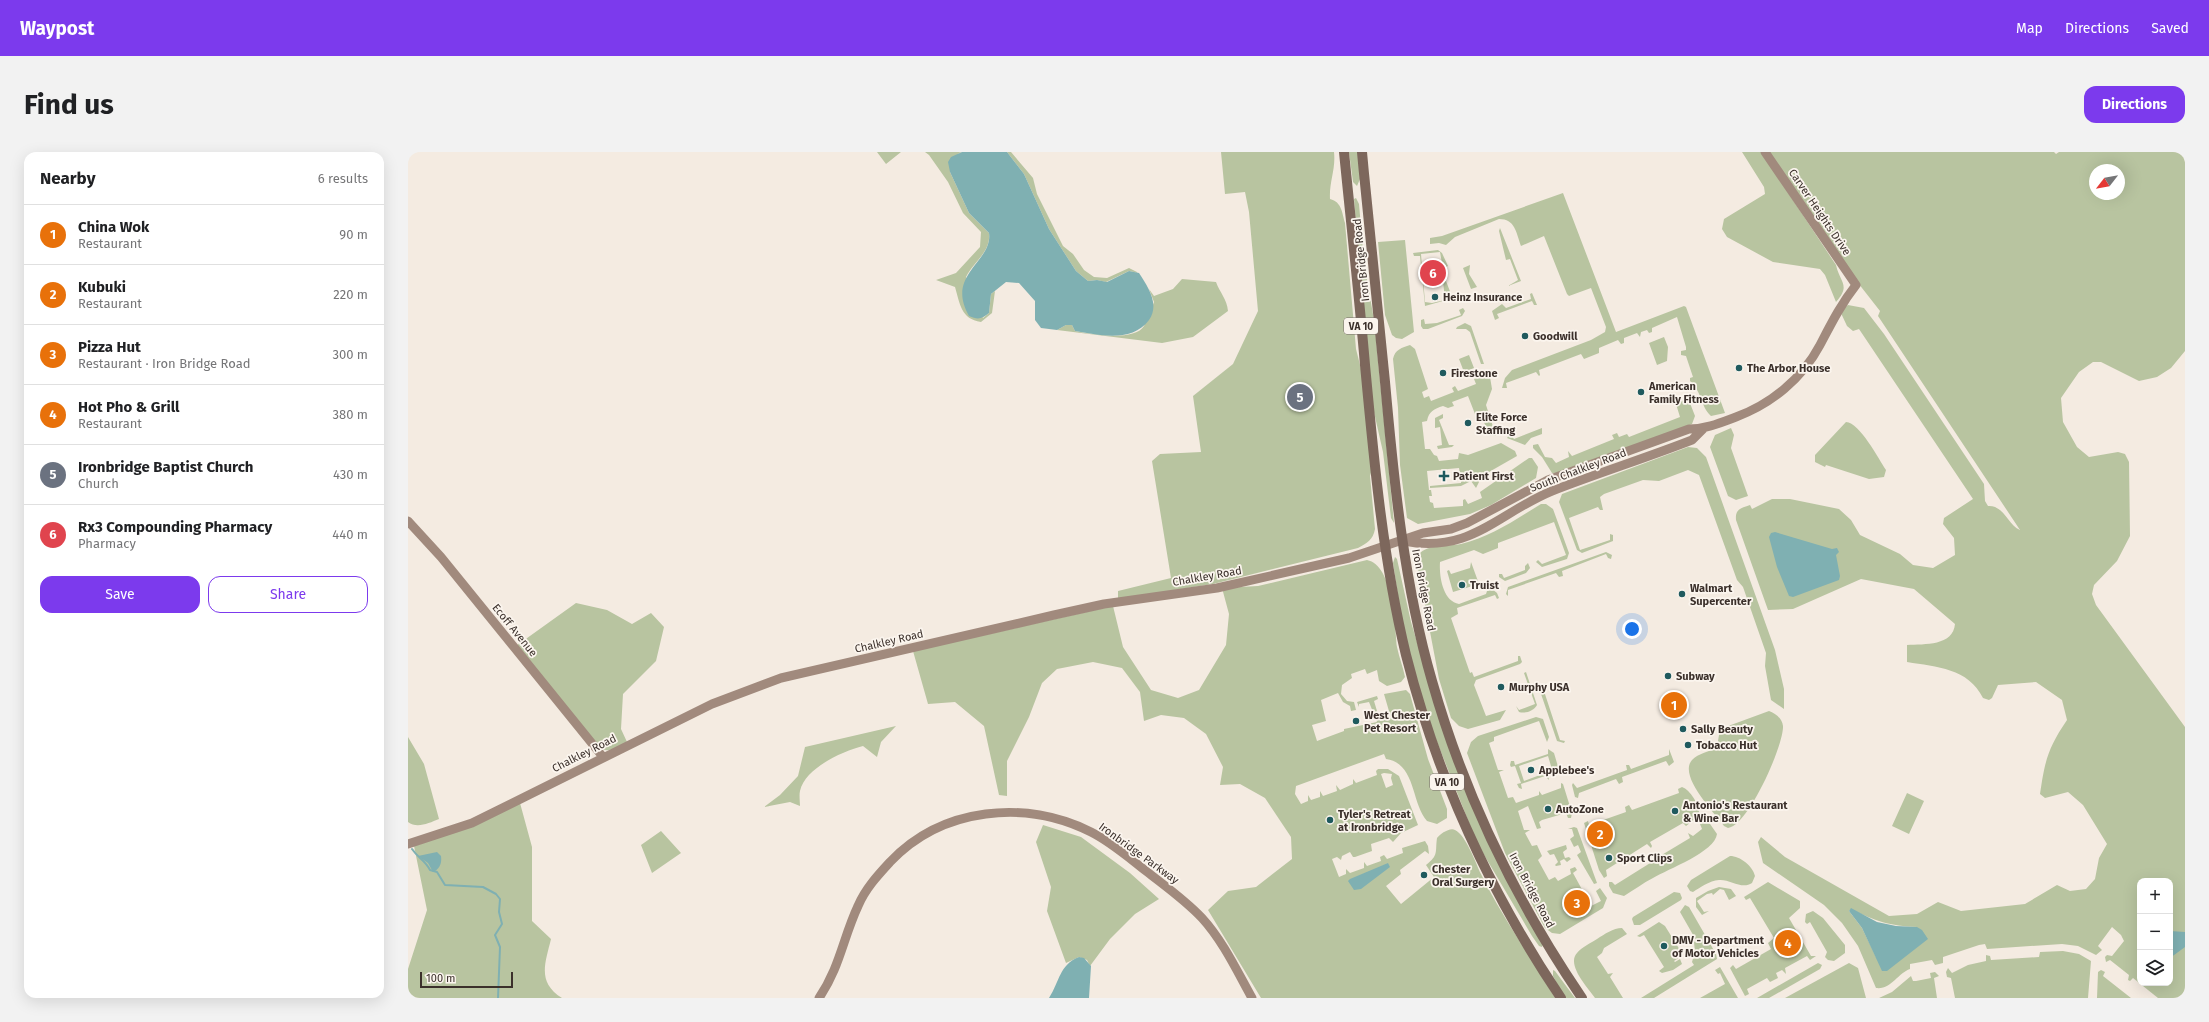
<!DOCTYPE html>
<html lang="en">
<head>
<meta charset="utf-8">
<style>
  :root { --surface:#fff; --page:#f2f2f2; --text:#202124; --muted:#757577; --line:#e0e0e0; --accent:#7c3aed }
  body { margin:0; font-family:"Fira Sans",sans-serif; background:var(--page); color:var(--text) }
  .controls { position:absolute; right:12px; bottom:12px; display:grid; overflow:hidden; border-radius:8px; box-shadow:0 4px 16px #0002 }
  .controls button { width:36px; height:36px; display:grid; place-items:center; padding:0; border:0; border-bottom:1px solid var(--line); background:var(--surface); color:var(--text); font:20px sans-serif }
  .compass { position:absolute; left:1681px; top:12px; width:36px; height:36px; border-radius:50%; background:var(--surface); box-shadow:0 4px 16px #0002; rotate:239deg }
  .scale { position:absolute; left:12px; bottom:10px; width:93px; box-sizing:border-box; padding-left:4px; border:2px solid #3b302b; border-top:0; font-size:11px; line-height:14px; white-space:nowrap; color:#3b302b; -webkit-text-stroke:3px #fbf5ee; paint-order:stroke }
  .you { position:absolute; left:1224px; top:477px; width:14px; height:14px; margin:-10px; border:3px solid #fff; border-radius:50%; background:#1a73e8; box-shadow:0 0 0 6px #1a73e833 }
  .badge { display:grid; place-items:center; width:26px; height:26px; border-radius:50%; background:var(--accent); color:#fff; font-size:13px; font-weight:700 }
  .pin { position:absolute; translate:-50% -50%; border:2px solid #fff; box-shadow:0 1px 4px #0006 }
  .list { margin:0; padding:0; list-style:none }
  h2 { display:flex; justify-content:space-between; align-items:center; height:52px; margin:0; padding:0 16px; font-size:17px }
  h2 small { font-size:13px; font-weight:400; color:var(--muted) }
  .list li { display:grid; grid-template-columns:26px 1fr auto; gap:12px; align-items:center; box-sizing:border-box; height:60px; padding:0 16px; border-top:1px solid var(--line) }
  .list b { display:block; font-size:15px; white-space:nowrap }
  .list p { margin:0; font-size:13px; white-space:nowrap; color:var(--muted) }
  .list em { font-size:13px; font-style:normal; color:var(--muted) }
  .actions { display:flex; gap:8px; padding:12px 16px }
  .actions a { flex:1; padding:9px 0; border:1px solid var(--accent); border-radius:12px; text-align:center; font-size:14px; color:var(--accent) }
  .actions .main { background:var(--accent); color:#fff }
  .icon { flex:none; width:22px; height:22px; fill:none; stroke:currentColor; stroke-width:2; stroke-linecap:round; stroke-linejoin:round }
  .map { position:relative; flex:none; width:1777px; height:846px; overflow:hidden; border-radius:12px }
  header { display:flex; align-items:center; gap:24px; box-sizing:border-box; height:56px; padding:0 20px; background:var(--accent); color:#fff }
  header strong { font-size:19px }
  nav { display:flex; gap:22px; margin-inline-start:auto; font-size:14px }
  .intro { display:flex; align-items:center; justify-content:space-between; box-sizing:border-box; height:96px; padding:0 24px }
  h1 { margin:0; font-size:28px }
  .button { padding:10px 18px; border-radius:12px; background:var(--accent); color:#fff; font-size:14px; font-weight:700 }
  main { display:flex; gap:24px; padding:0 24px }
  aside { flex:1; background:var(--surface); border-radius:12px; box-shadow:0 4px 16px #0002 }
  .map>svg:first-child { display:block }
</style>
</head>
<body>
<header>
<strong>Waypost</strong>
<nav><a>Map</a><a>Directions</a><a>Saved</a></nav>
</header>
<div class="intro"><h1>Find us</h1><a class="button">Directions</a></div>
<main>
<aside>
<h2>Nearby<small>6 results</small></h2>
<ul class="list">
<li><span class="badge" style="background:#e8710a">1</span><div><b>China Wok</b><p>Restaurant</p></div><em>90 m</em></li>
<li><span class="badge" style="background:#e8710a">2</span><div><b>Kubuki</b><p>Restaurant</p></div><em>220 m</em></li>
<li><span class="badge" style="background:#e8710a">3</span><div><b>Pizza Hut</b><p>Restaurant · Iron Bridge Road</p></div><em>300 m</em></li>
<li><span class="badge" style="background:#e8710a">4</span><div><b>Hot Pho &amp; Grill</b><p>Restaurant</p></div><em>380 m</em></li>
<li><span class="badge" style="background:#6b7280">5</span><div><b>Ironbridge Baptist Church</b><p>Church</p></div><em>430 m</em></li>
<li><span class="badge" style="background:#e0444e">6</span><div><b>Rx3 Compounding Pharmacy</b><p>Pharmacy</p></div><em>440 m</em></li>
</ul>
<div class="actions"><a class="main">Save</a><a>Share</a></div>
</aside>
<div class="map">
<svg width="1777" height="846" viewBox="0 0 1777 846">
  <rect width="100%" height="100%" fill="#f4ebe1"/>
  <path fill="#b8c4a0" fill-rule="evenodd" d="M469,0H493L478,12Z
    M517,0H554L551,1L542,20L561,61L581,81C583,100 566,109 558,125L575,166L581,161L583,142L587,139L584,161L573,170C553,167 552,152 547,135L528,128L548,121L572,95L573,80L555,61L540,30L521,3Z
    M599,0H603L625,26L629,42L655,94L665,102L676,118L686,125L699,126L721,116L731,121L721,119L698,130L689,128L680,129L668,119L641,77L616,22Z
    M813,0H926C928,17 921,30 922,47C934,50 934,61 937,71L948,197L953,217L964,317L962,324L967,377C965,388 959,391 950,396L805,432L710,447V439L763,426L744,309L752,302L793,300L785,244L825,212L850,159L841,60L837,40L817,42Z
    M941,0H950L952,27L949,34L945,30Z
    M1334,0H1353L1428,113C1432,131 1443,133 1428,150L1417,123L1412,117L1365,110L1319,85L1314,77L1316,67L1357,42L1356,35Z
    M1361,0H1646L1648,2L1651,0H1777V199L1763,216L1749,225L1731,229L1693,210H1685L1671,220L1653,246L1655,270L1669,295L1681,305L1710,300L1717,302L1721,310L1722,384L1709,409L1686,433L1684,442L1688,453L1777,575V846H1750L1725,826L1722,829L1720,828L1721,823L1702,808L1698,810L1697,805L1699,803L1704,804L1716,789L1713,783L1704,775L1690,794L1694,798L1688,803L1670,794L1654,792L1579,797L1577,792L1571,793L1535,805V811L1527,813L1524,808L1502,812V817C1490,821 1483,838 1468,836L1450,794L1434,771L1416,753L1355,711L1350,690L1353,685L1377,705L1481,764L1509,762L1530,750L1553,759L1617,752L1649,733L1662,739L1678,737L1687,727L1691,706L1699,692L1675,653L1660,640L1637,646L1632,642C1637,608 1640,596 1659,568L1654,548L1628,530L1590,533L1584,546L1581,548L1575,546C1560,516 1529,515 1499,510V493C1517,492 1545,494 1547,472L1506,437L1453,427L1385,457L1360,458L1328,368C1327,357 1333,356 1342,353L1344,357L1364,347H1382L1431,357L1443,368L1452,383L1492,402L1505,413L1525,416L1547,403L1546,386L1535,372L1536,366L1565,347L1451,177L1445,179L1439,174L1432,159L1440,153L1456,156L1476,182L1576,332L1577,349L1580,354C1596,353 1600,373 1612,378L1470,164L1472,159L1436,113ZM1687,18H1711V42H1687ZM1732,729H1762V831H1732ZM1443,757C1467,769 1482,774 1509,775L1468,805L1454,776L1441,759Z
    M1155,41L1208,180L1276,154L1278,155L1317,261L1303,264C1292,254 1295,241 1282,229V226L1285,225L1278,204L1273,203V199L1278,198V195L1269,165L1244,176V180L1241,181L1239,178L1233,180L1232,185L1229,181L1216,186V191L1213,192L1210,188L1191,196V201L1176,207L1173,202L1131,218L1132,223L1131,224L1128,220L1098,231L1099,236H1094L1097,226L1104,218L1183,188L1197,180L1198,175L1183,136L1161,144L1159,142L1136,84L1113,94C1108,80 1107,67 1091,67L1047,85L1038,93L1031,91L1022,92V86L1034,84Z
    M948,46L951,52L956,110L966,168L986,371L983,366L975,300L963,247L946,47Z
    M1092,76L1113,129L1100,134L1110,128L1102,107L1098,108L1091,79Z
    M997,88L1006,180L994,187L988,186L984,183L977,163L970,90Z
    M1030,98L1034,101L1040,114L1035,117L1032,100L1013,102L1017,150L1024,151L1037,148L1035,129H1038L1043,142L1042,147L1017,154L1012,104H1006L1005,101Z
    M1062,113L1061,122L1069,135L1063,137L1055,116Z
    M774,127L808,130C812,141 819,147 820,159L785,185L754,191L649,178L658,173H664L667,179C683,182 726,190 736,174C740,167 743,158 746,150L741,137L746,144L765,137Z
    M1124,141L1129,153H1126L1124,149L1089,162L1091,166L1087,168L1084,159L1094,152L1098,156L1123,147L1122,142Z
    M1055,156L1057,159L1054,164L1020,177H1015L1013,174V168L1016,167L1017,172L1029,171L1053,163L1051,158Z
    M1057,171L1063,174L1076,212H1073L1062,180L1058,177H1048L1049,175Z
    M1256,185L1260,195L1259,209L1249,213L1241,191Z
    M1002,193L1007,197L1020,237L1014,240L1016,246L1021,244L1023,249L1046,240L1044,236L1047,234L1050,239L1068,232L1066,227L1077,223L1082,225L1084,237L1078,253L1088,284L1081,283L1072,260L1067,262L1060,244L1044,250L1046,254L1040,256L1035,254C1026,257 1021,259 1019,269L1014,270L1017,297H1022L1026,303L1029,304L1031,309L1050,307L1051,301L1060,303L1093,291L1107,299L1109,304L1074,324L1067,321L1052,322L1051,316L1019,319L1021,338H1023L1024,344H1021L1022,350L1025,351L1026,356L1055,354V348L1057,347L1060,352L1074,346L1072,340L1121,306H1124L1130,315L1128,326L1083,353L1062,362L1010,372L999,366L992,313L990,256L985,207C987,197 994,196 1002,193Z
    M1061,203L1066,216L1056,220L1051,207Z
    M1280,246L1287,264L1284,272L1150,321H1144L1134,305L1125,296V293L1130,292L1137,305L1144,306L1148,311L1161,305L1160,299L1164,304L1206,287L1204,283L1209,281L1211,285L1219,282L1221,285L1272,265L1268,252Z
    M1035,262V266L1031,268L1041,293H1046L1044,295L1030,297L1029,294L1034,293L1032,275L1027,276V266Z
    M1438,270C1452,271 1470,306 1478,318L1476,325L1461,327L1418,313L1417,315L1407,310V303Z
    M1134,276V282L1123,286L1117,293L1099,286L1102,282L1106,287Z
    M1323,276L1326,283L1323,296L1340,344L1328,348L1320,344L1302,295L1307,283Z
    M1280,295L1289,296L1298,305L1367,498L1376,537V557L1363,548L1357,514L1358,501L1335,435L1329,428L1291,323L1280,318L1251,329L1235,328L1196,342L1192,345L1195,358H1192L1190,355L1161,366L1172,398L1202,388V382L1205,383V389L1174,401L1169,398L1151,350L1154,342Z
    M1064,324L1071,327V330L1068,336L1063,329L1053,334L1022,336V334L1053,331V325Z
    M1133,352H1138L1145,357L1161,401L1159,407L1134,415L1128,410L1130,408L1134,412L1158,403L1146,370L1090,391V396L1075,402L1066,398L1032,410C1031,425 1035,449 1051,452L1078,442L1079,439L1084,437L1089,441L1091,446L1089,447L1087,443L1049,456L1050,462L1043,466L1062,521L1064,520L1066,525L1110,509V504H1112L1114,510L1112,512L1068,528L1066,533L1078,564L1098,558L1092,568L1060,577L1051,574L1043,566L1031,527L1008,406C1016,391 1038,395 1053,392C1083,385 1107,368 1133,352Z
    M1198,400L1204,403L1203,407L1200,406L1198,402L1154,419L1155,424L1151,425L1148,421L1100,438V444L1098,442L1100,435Z
    M987,405L989,407L1003,470L1033,570L1135,792L1134,795L1131,794L1124,784L1069,691L1020,567L995,476L985,411Z
    M959,408C985,413 987,473 989,495C991,505 995,515 997,525L993,530L979,534L971,529L969,518L959,522L957,517L943,522L944,526L934,533L933,542L939,549L946,550L948,558L943,559L942,554L935,550L930,541L913,548L918,569L904,573L909,589L936,579V577L969,570L961,550L951,552V555L949,550L969,544L970,547L966,549L972,569L983,566L976,542L998,538L1002,542L1020,607L1039,657V666L1029,672L1019,669C1003,651 1008,611 978,607L976,602L888,634L887,642L893,652L900,649V643L903,648L912,645V639L915,644L929,639L928,633L932,638L945,632V627L948,631L969,623L968,619L970,617H980L991,624L1010,673L993,681L985,690L981,686L963,692L964,699L947,705H945L942,700L934,704L933,708L929,705L924,707L931,725L938,722V717L942,721L956,716V710L959,714L973,709L972,705L976,703L979,707L995,701L994,696L1017,689L1020,694L1021,702L1017,699L992,718L993,722L978,734L993,752L1026,725L1018,713C1031,703 1027,700 1029,686C1032,682 1042,675 1047,678C1058,683 1068,712 1073,722C1094,765 1123,805 1147,846H853L800,758L820,739L848,735L884,707L883,685L857,646L832,632L812,633L815,615L798,582L776,566L753,563L736,569L732,540L714,516L685,510L649,517L634,531L621,565L599,609V644L591,643L576,574L547,550L520,552L505,499L705,454L715,495L743,538L770,546L791,538L818,493L821,462L814,436L850,434ZM976,621L984,622L983,626L985,633L978,636L973,622Z
    M1063,410L1071,432L1045,440L1039,419L1041,418L1043,422L1062,416Z
    M1120,411L1122,416L1118,421L1097,429L1091,425V422H1094L1096,426L1117,418V414Z
    M168,451L199,458L224,472L243,461L256,475L248,509L215,542L213,577L219,590C210,594 201,602 192,596L108,494Z
    M1118,520L1129,553C1126,559 1117,562 1111,560L1108,554L1111,558L1127,552L1116,521Z
    M1138,531L1139,533L1135,536L1152,588L1157,589L1156,591L1149,589L1131,536Z
    M1361,559C1367,561 1374,566 1375,574C1376,593 1340,674 1320,676L1316,674C1306,660 1270,624 1284,608C1290,601 1302,600 1309,595L1312,577Z
    M1128,565L1135,567L1141,585L1139,590L1131,569L1086,585V589L1081,591L1090,618H1096L1091,620L1100,646L1105,645L1108,651L1131,643V639L1134,643L1153,636V631L1155,632L1164,661L1163,666H1160L1158,661L1134,668L1131,670L1133,676L1129,677L1120,654L1110,659L1116,678H1122L1117,681L1124,694L1129,693L1134,704L1130,708L1141,728L1147,725L1150,729L1163,722L1162,717L1167,715L1169,718L1165,721L1183,754L1193,749L1188,739L1192,736L1199,746L1195,756L1152,782L1144,781L1137,776L1097,701L1059,601L1063,590L1070,584Z
    M488,574L473,590L469,605L455,594C435,599 397,616 392,639C391,643 392,650 392,654L382,650L356,655L372,643L390,624L397,595Z
    M0,585L16,612L31,667C21,671 9,677 0,670Z
    M1140,597L1146,601L1151,618L1149,623L1146,624L1140,604L1111,614L1116,629L1140,620L1141,628L1137,624L1113,632L1114,637L1111,636L1109,632L1113,631L1107,614L1103,615L1102,613L1103,609H1106L1107,613L1140,602Z
    M1261,597L1266,610L1261,614L1258,609L1214,625L1215,630L1211,632L1208,627L1171,641L1170,646L1167,645L1164,633L1165,631L1169,636L1219,618L1218,613H1221L1223,617L1261,603Z
    M1274,635C1283,638 1293,656 1291,664L1278,674L1275,671L1242,690L1244,694L1243,696L1239,692L1198,718L1199,724L1196,726L1191,718L1176,671L1180,669L1181,673L1218,660L1217,655L1221,653L1224,658L1271,641L1270,637Z
    M1499,641L1516,649L1501,682L1484,674Z
    M112,651L124,695V769L143,787C137,812 129,830 154,846H0V817L19,758L6,694Z
    M1300,669L1309,682C1307,700 1260,717 1245,726C1235,731 1226,738 1216,744L1205,741L1201,734V730H1204L1207,733L1247,708L1246,703L1249,701L1252,704L1282,686L1280,681L1285,684L1294,677L1292,672Z
    M635,673L673,685L722,721L751,747L727,762L702,787L682,814L679,808L671,805L658,811L639,759L643,735L628,690Z
    M1166,675L1169,676L1189,731L1186,732L1169,703L1173,700L1170,693L1166,695L1162,687L1166,684L1164,677H1160Z
    M253,679L273,701L244,721L233,693Z
    M1158,693L1159,697L1155,700L1157,706L1161,705L1163,707L1159,710L1156,707L1152,709L1153,713L1148,714L1147,713L1150,710L1146,702L1142,703L1139,699Z
    M1322,704C1332,704 1345,714 1347,724L1344,731C1334,738 1322,727 1311,728C1301,729 1293,735 1285,740L1282,739L1279,734L1283,728Z
    M1360,730L1392,749V756L1381,766L1403,804H1408L1402,808L1399,804L1377,816L1378,822L1374,818L1368,821L1370,826L1362,830L1359,826L1339,837L1341,842L1337,844L1322,816L1325,813L1328,817L1363,797L1360,791L1366,786L1342,746L1338,748L1336,745Z
    M1311,735L1323,737L1328,744L1321,748L1316,738L1312,737L1305,743L1304,741L1299,742L1289,749L1296,760L1301,759L1294,763L1288,755V746L1300,739Z
    M1266,740L1272,741L1274,746L1273,748L1232,773H1226L1224,767L1225,765Z
    M1277,753L1281,755L1308,802L1309,807L1246,846H1233L1286,813L1284,810L1287,800L1286,790L1288,788L1272,760Z
    M1405,759L1415,766L1437,793V801L1426,809L1420,808L1417,805L1419,800L1402,770L1399,772L1397,770L1398,762Z
    M1251,770L1257,774L1275,803L1266,809L1267,810L1272,807L1274,812L1265,818L1254,821L1251,819L1256,815L1236,783L1232,785L1229,784Z
    M1214,776L1219,782L1196,796L1194,801L1189,805L1200,822L1205,821L1202,825L1215,846H1187C1180,836 1158,813 1169,801C1174,795 1183,791 1189,787C1197,782 1205,776 1214,776Z
    M1655,799L1671,802L1683,809L1680,846H1547L1543,826L1539,825L1538,820L1540,816L1544,821L1560,813L1578,809V803L1582,804L1583,808L1631,805L1632,800Z
    M1410,811L1414,813L1412,817L1361,846H1349Z
    M1441,811L1450,816L1458,846H1377Z
    M1312,815L1330,846H1292L1317,832L1312,821L1310,822L1307,818Z
    M1145,818L1147,819L1167,846H1157L1145,824Z
    M1693,818L1697,820L1695,824L1723,846H1689L1690,820Z
    M1527,820L1531,824L1526,826L1529,846H1471L1484,840L1503,824L1505,829H1508L1523,826L1522,821Z"/>
  <path fill="#7fb0b2" d="M554,0H599L616,22L641,77L668,119L680,129L689,128L699,130L721,119L731,121C740,135 752,152 741,168C724,191 691,183 667,179L664,173H658L649,178L633,176L627,168V149L611,131L598,130L583,142L581,161C574,167 570,168 561,164C537,122 585,110 581,81L561,61L542,20L540,10L543,5Z
    M1367,380L1424,397L1429,396L1431,400L1428,403L1432,424L1431,428L1385,445L1381,444L1369,415L1361,385L1363,381Z
    M29,700L33,704C34,711 32,717 25,720L20,711L10,704Z
    M980,711L982,715L953,737L946,738L940,729L942,727Z
    M1443,756L1469,770L1488,774L1509,775L1514,778L1520,787L1479,819H1474L1454,776L1441,759Z
    M1762,779L1777,780V795L1762,806Z
    M671,805L676,806L683,814L681,846H641C652,829 651,813 671,805Z"/>
  <g fill="none" stroke-linecap="round" stroke-linejoin="round">
    <path stroke="#7fb0b2" stroke-width="2" d="M4,697C10,706 17,708 22,718L29,720L37,733L75,735L88,742L92,747L91,760L94,772L87,783L92,795L90,846"/>
    <path stroke="#a18a7d" stroke-width="9" d="M0,369L33,405L195,605
      M996,389C1063,402 1090,361 1144,339C1190,321 1238,306 1284,288L1295,277
      M0,692L64,671L304,552L373,526L646,463L696,452L809,436L941,406L1015,381L1043,377L1059,371L1140,328L1281,277C1298,277 1312,271 1328,265C1363,252 1394,227 1412,193C1423,172 1433,152 1448,133L1357,0
      M411,846C432,815 435,786 450,754C457,737 470,723 482,710C534,655 618,647 683,680C703,690 720,705 738,719C757,734 777,748 794,766C815,789 829,819 844,846"/>
    <path stroke="#7d675c" stroke-width="10" d="M936,0C943,71 951,142 957,213C966,310 975,408 998,503C1029,625 1083,742 1153,846
      M954,0C961,77 969,154 977,230C986,331 996,432 1024,529C1056,642 1108,749 1174,846"/>
  </g>
  <g fill="#1f5a5e" stroke="#fbf5ee" stroke-width="1.5">
    <circle cx="1027" cy="145" r="4"/>
    <circle cx="1117" cy="184" r="4"/>
    <circle cx="1331" cy="216" r="4"/>
    <circle cx="1035" cy="221" r="4"/>
    <circle cx="1233" cy="240" r="4"/>
    <circle cx="1060" cy="271" r="4"/>
    <path d="M1034 318h4v4h4v4h-4v4h-4v-4h-4v-4h4z"/>
    <circle cx="1054" cy="433" r="4"/>
    <circle cx="1274" cy="442" r="4"/>
    <circle cx="1260" cy="524" r="4"/>
    <circle cx="1093" cy="535" r="4"/>
    <circle cx="948" cy="569" r="4"/>
    <circle cx="1275" cy="577" r="4"/>
    <circle cx="1280" cy="593" r="4"/>
    <circle cx="1123" cy="618" r="4"/>
    <circle cx="1140" cy="657" r="4"/>
    <circle cx="1267" cy="659" r="4"/>
    <circle cx="922" cy="668" r="4"/>
    <circle cx="1201" cy="706" r="4"/>
    <circle cx="1016" cy="723" r="4"/>
    <circle cx="1256" cy="794" r="4"/>
  </g>
  <g text-anchor="middle" stroke-width="3.5" stroke-linejoin="round" paint-order="stroke">
    <g fill="#fbf5ee" stroke="#756b66" stroke-width="1">
      <rect x="936" y="166" width="34" height="16" rx="3"/>
      <rect x="1022" y="622" width="34" height="16" rx="3"/>
    </g>
    <g font-size="10" font-weight="bold" fill="#3b302b">
      <text x="953" y="178">VA 10</text>
      <text x="1039" y="634">VA 10</text>
    </g>
    <g font-size="11" fill="#3b302b" stroke="#fbf5ee">
      <text transform="translate(1412 60) rotate(56)" y="4">Carver Heights Drive</text>
      <text transform="translate(953 108) rotate(-96)" y="4">Iron Bridge Road</text>
      <text transform="translate(1170 318) rotate(-21)" y="4">South Chalkley Road</text>
      <text transform="translate(799 424) rotate(-10)" y="4">Chalkley Road</text>
      <text transform="translate(1016 438) rotate(79)" y="4">Iron Bridge Road</text>
      <text transform="translate(107 478) rotate(51)" y="4">Ecoff Avenue</text>
      <text transform="translate(481 489) rotate(-13)" y="4">Chalkley Road</text>
      <text transform="translate(176 601) rotate(-27)" y="4">Chalkley Road</text>
      <text transform="translate(731 701) rotate(36)" y="4">Ironbridge Parkway</text>
      <text transform="translate(1124 738) rotate(62)" y="4">Iron Bridge Road</text>
    </g>
    <g font-size="11" font-weight="bold" fill="#3b302b" stroke="#fbf5ee" text-anchor="start">
      <text x="1035" y="149">Heinz Insurance</text>
      <text x="1125" y="188">Goodwill</text>
      <text x="1339" y="220">The Arbor House</text>
      <text x="1043" y="225">Firestone</text>
      <text x="1241" y="238">American<tspan x="1241" dy="13">Family Fitness</tspan></text>
      <text x="1068" y="269">Elite Force<tspan x="1068" dy="13">Staffing</tspan></text>
      <text x="1045" y="328">Patient First</text>
      <text x="1062" y="437">Truist</text>
      <text x="1282" y="440">Walmart<tspan x="1282" dy="13">Supercenter</tspan></text>
      <text x="1268" y="528">Subway</text>
      <text x="1101" y="539">Murphy USA</text>
      <text x="956" y="567">West Chester<tspan x="956" dy="13">Pet Resort</tspan></text>
      <text x="1283" y="581">Sally Beauty</text>
      <text x="1288" y="597">Tobacco Hut</text>
      <text x="1131" y="622">Applebee's</text>
      <text x="1275" y="657">Antonio's Restaurant<tspan x="1275" dy="13">&amp; Wine Bar</tspan></text>
      <text x="1148" y="661">AutoZone</text>
      <text x="930" y="666">Tyler's Retreat<tspan x="930" dy="13">at Ironbridge</tspan></text>
      <text x="1209" y="710">Sport Clips</text>
      <text x="1024" y="721">Chester<tspan x="1024" dy="13">Oral Surgery</tspan></text>
      <text x="1264" y="792">DMV - Department<tspan x="1264" dy="13">of Motor Vehicles</tspan></text>
    </g>
  </g>
</svg>
<div class="controls">
<button>+</button>
<button>−</button>
<button><svg class="icon" aria-label="layers" viewBox="0 0 24 24"><path d="M12 4l9 5-9 5-9-5zM3 14l9 5 9-5"/></svg></button>
</div>
<svg class="compass" viewBox="-18 -18 36 36"><path d="M0-13l5 13h-10z" fill="#e53935"/><path d="M0 13l5-13h-10z" fill="#757577"/></svg>
<div class="scale">100 m</div>
<div class="you"></div>
<div class="pin badge" style="left:1266px;top:553px;background:#e8710a">1</div>
<div class="pin badge" style="left:1192px;top:682px;background:#e8710a">2</div>
<div class="pin badge" style="left:1169px;top:751px;background:#e8710a">3</div>
<div class="pin badge" style="left:1380px;top:791px;background:#e8710a">4</div>
<div class="pin badge" style="left:892px;top:245px;background:#6b7280">5</div>
<div class="pin badge" style="left:1025px;top:121px;background:#e0444e">6</div>
</div>
</main>
</body>
</html>
